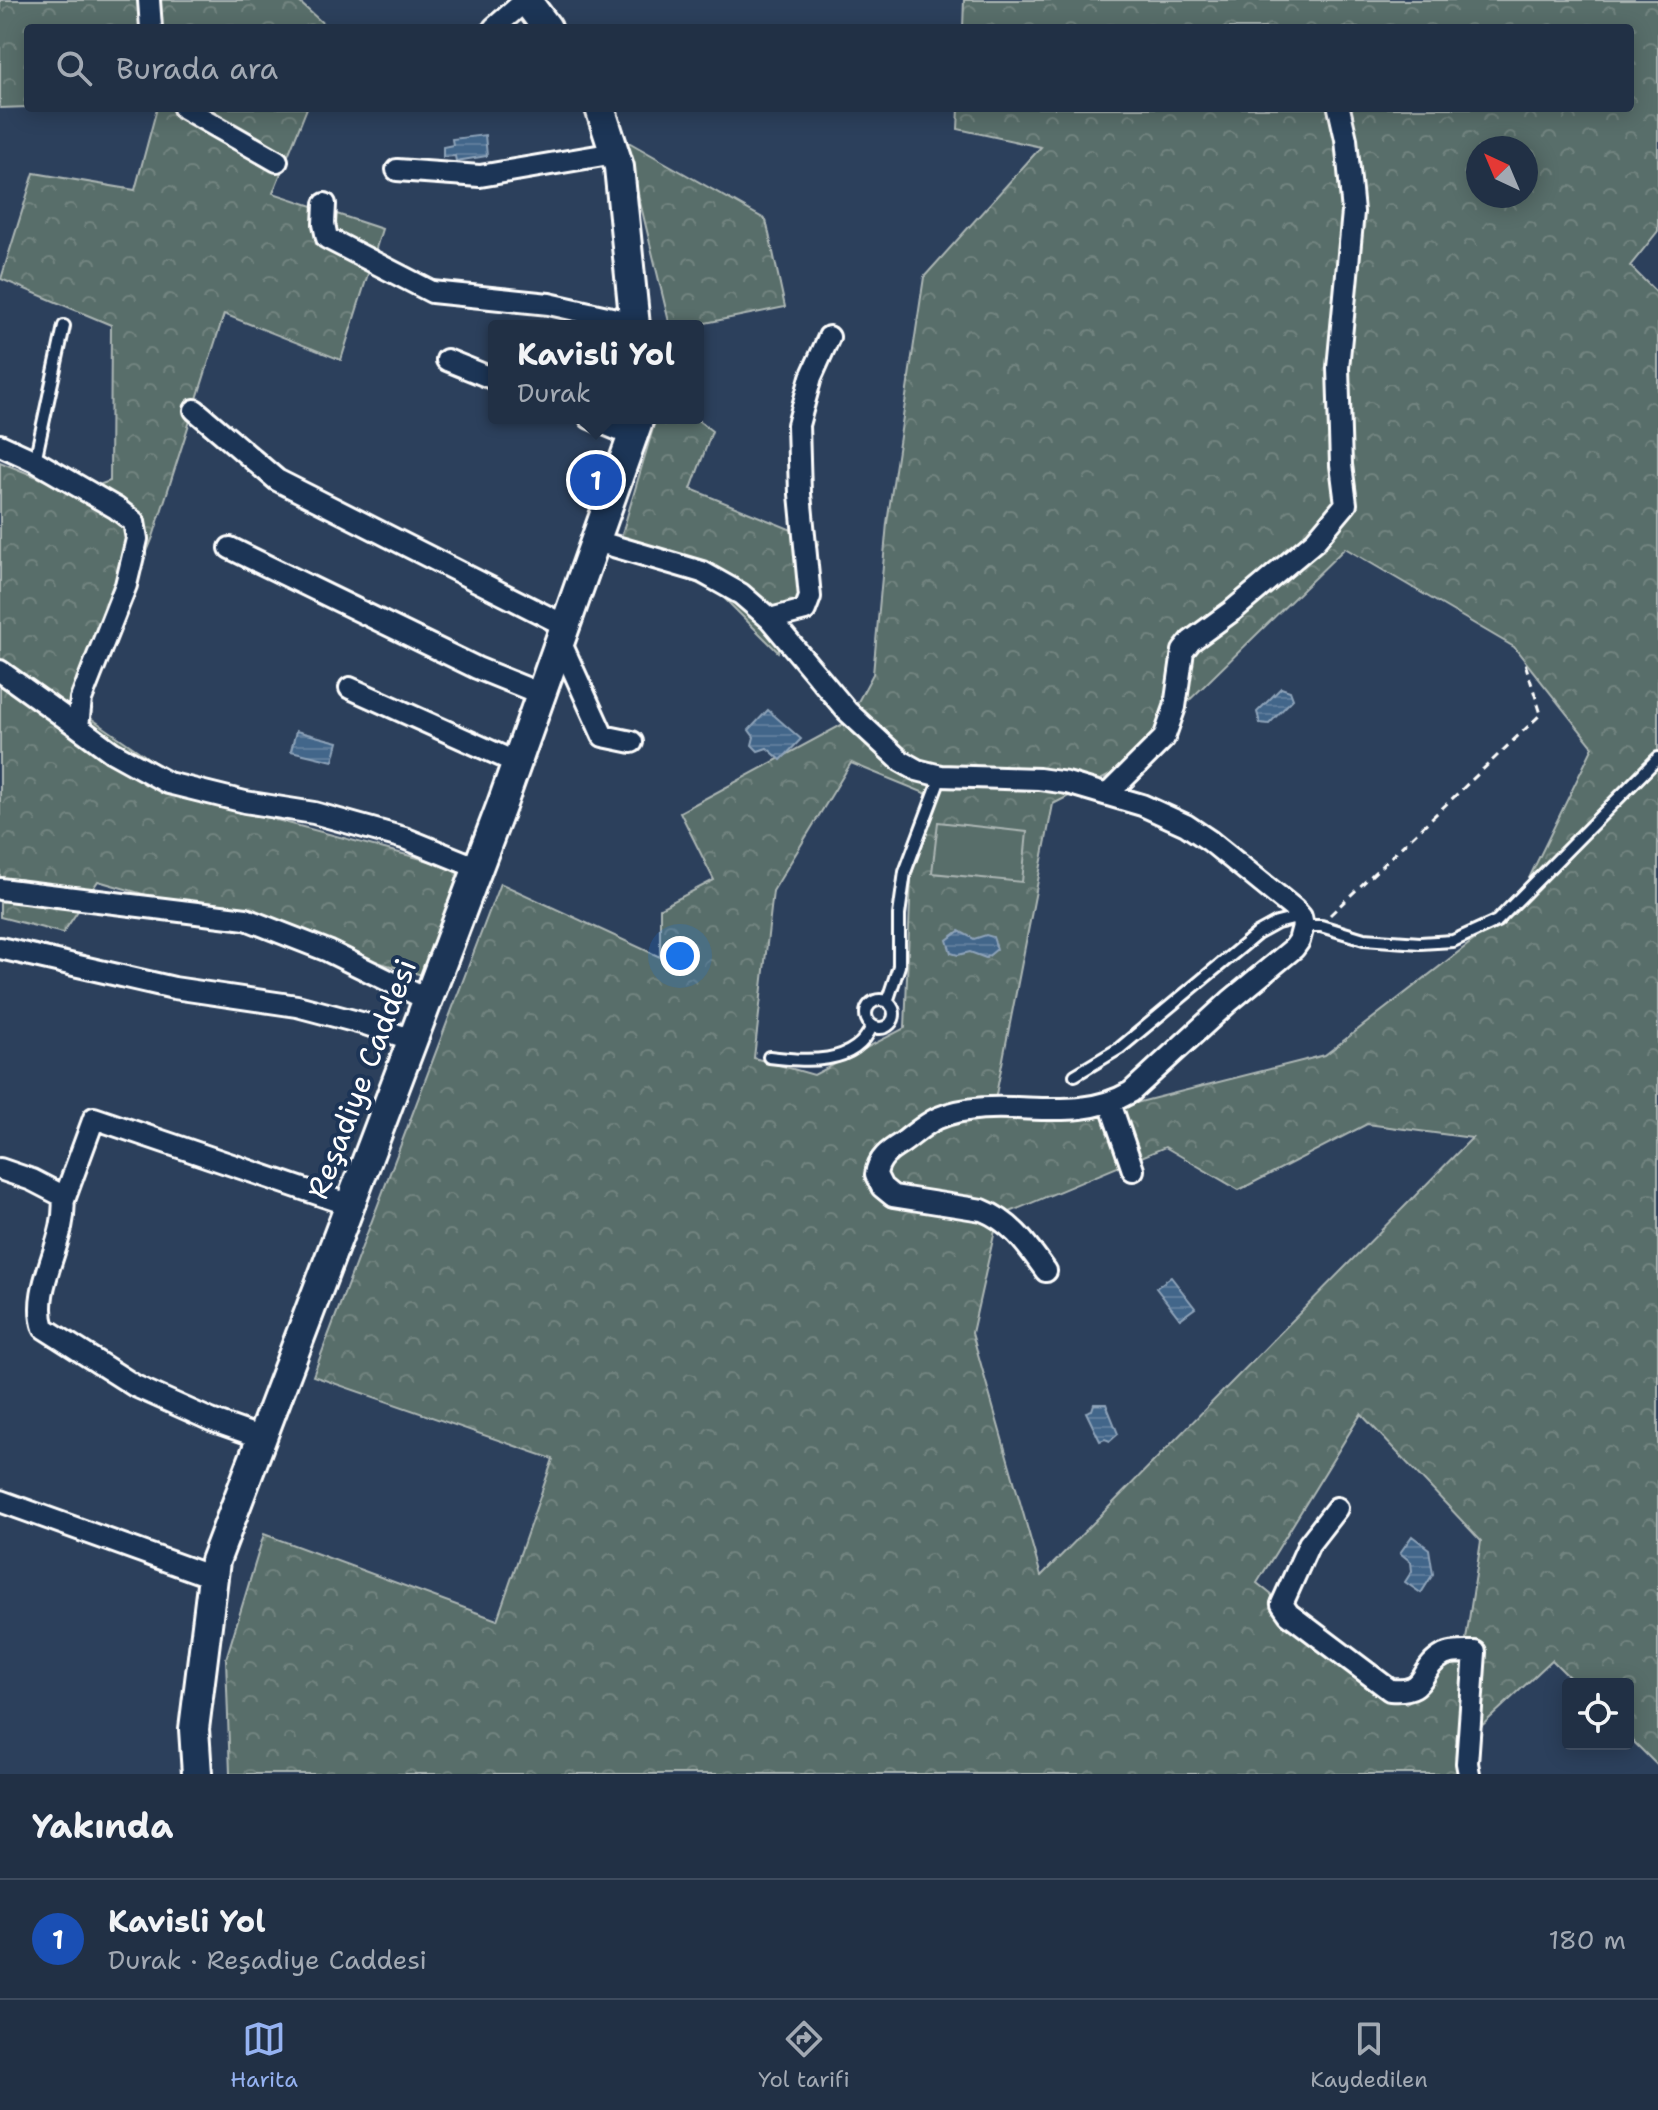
<!DOCTYPE html>
<html lang="tr">
<head>
<meta charset="utf-8">
<style>
  :root { --surface:#213045; --page:#2d3c50; --text:#f1f3f6; --muted:#a2a9b3; --line:#3e4b5e; --accent:#95b2f1 }
  body { margin:0; font-family:"Shantell Sans",sans-serif; background:var(--page); color:var(--text) }
  .controls { position:absolute; right:24px; bottom:24px; display:grid; overflow:hidden; border-radius:8px; box-shadow:0 4px 20px #0003 }
  .controls button { width:72px; height:72px; display:grid; place-items:center; padding:0; border:0; border-bottom:2px solid var(--line); background:var(--surface); color:var(--text); font:40px sans-serif }
  .compass { position:absolute; left:1466px; top:136px; width:72px; height:72px; border-radius:50%; background:var(--surface); box-shadow:0 4px 20px #0003; rotate:316deg }
  .you { position:absolute; left:680px; top:956px; width:28px; height:28px; margin:-20px; border:6px solid #fff; border-radius:50%; background:#1a73e8; box-shadow:0 0 0 12px #1a73e833 }
  .badge { display:grid; place-items:center; width:52px; height:52px; border-radius:50%; background:var(--accent); color:#fff; font-size:26px; font-weight:700 }
  .pin { position:absolute; translate:-50% -50%; border:4px solid #fff; box-shadow:0 2px 8px #0006 }
  .popup { position:absolute; left:488px; top:320px; width:216px; height:104px; box-sizing:border-box; display:grid; place-content:center; border-radius:8px; background:var(--surface); filter:drop-shadow(0 2px 6px #0005); font-size:26px; white-space:nowrap; color:var(--muted) }
  .popup b { font-size:30px; color:var(--text) }
  .popup::after { content:''; position:absolute; left:50%; top:100%; margin-left:-16px; border:16px solid transparent; border-top-color:var(--surface) }
  .list { margin:0; padding:0; list-style:none }
  h2 { display:flex; justify-content:space-between; align-items:center; height:104px; margin:0; padding:0 32px; font-size:34px }
  h2 small { font-size:26px; font-weight:400; color:var(--muted) }
  .list li { display:grid; grid-template-columns:52px 1fr auto; gap:24px; align-items:center; box-sizing:border-box; height:120px; padding:0 32px; border-top:2px solid var(--line) }
  .list b { display:block; font-size:30px; white-space:nowrap }
  .list p { margin:0; font-size:26px; white-space:nowrap; color:var(--muted) }
  .list em { font-size:26px; font-style:normal; color:var(--muted) }
  .icon { flex:none; width:44px; height:44px; fill:none; stroke:currentColor; stroke-width:2; stroke-linecap:round; stroke-linejoin:round }
  .map { position:relative; flex:none; width:1658px; height:1774px; overflow:hidden }
  .search { position:absolute; background:var(--surface); box-shadow:0 4px 20px #0003; left:24px; right:24px; top:24px; height:88px; display:flex; align-items:center; gap:20px; box-sizing:border-box; padding:0 28px; border-radius:8px; color:var(--muted); font-size:30px }
  .sheet { height:224px; background:var(--surface) }
  nav { display:flex; justify-content:space-around; align-items:center; box-sizing:border-box; height:112px; border-top:2px solid var(--line); background:var(--surface); font-size:22px; color:var(--muted) }
  nav a { display:grid; justify-items:center; gap:4px }
  nav .on { color:var(--accent) }
  .map>svg:first-child { display:block }
</style>
</head>
<body>
<div class="map">
<svg width="1658" height="1774" viewBox="0 0 1658 1774">
  <defs>
    <pattern id="forest-crowns" width="20" height="18" patternUnits="userSpaceOnUse" patternTransform="scale(2)"><rect width="20" height="18" fill="#596e6a"/><path d="M2 6a3 3 0 1 1 6 0M12 15a3 3 0 1 1 6 0" fill="none" stroke="#728480"/></pattern>
    <pattern id="water-rules" width="6" height="5" patternUnits="userSpaceOnUse" patternTransform="scale(2)"><rect width="6" height="5" fill="#43668a"/><path d="M0 2.5h6" fill="none" stroke="#5f7d9c"/></pattern>
  </defs>
  <rect width="100%" height="100%" fill="#2c405c"/>
  <filter id="ink" filterUnits="userSpaceOnUse"><feTurbulence type="fractalNoise" baseFrequency=".0125" numOctaves="2"/><feDisplacementMap in="SourceGraphic" scale="16" xChannelSelector="R" yChannelSelector="G"/><feConvolveMatrix kernelMatrix="1 2 1 2 8 2 1 2 1" color-interpolation-filters="sRGB"/></filter>
  <g filter="url(#ink)">
    <path fill="url(#forest-crowns)" stroke="#acb6b4" stroke-width="2" fill-rule="evenodd" d="M0,0H297L328,28H28V107L0,108Z
      M964,0H1658V231L1630,266L1658,294V1766L1628,1736V1684H1576L1552,1660L1474,1733L1479,1774H230L226,1659L264,1534L497,1620L553,1459L313,1376L500,883L660,957V908L714,880L680,812L847,722L873,674L887,523L924,277L1041,147L958,129L959,108H1630V28H963ZM1478,148H1526V196H1478ZM1345,548L1514,647L1593,747L1514,909L1325,1055L1116,1108L992,1115L1053,804L1116,772ZM851,763L932,796L911,877L905,1028L814,1075L754,1058L773,891ZM1367,1124L1472,1138L1041,1576L972,1333L998,1217L1165,1147L1239,1190ZM1361,1414L1481,1541L1465,1646L1406,1704L1257,1583Z
      M157,108H307L273,193L382,229L341,360L224,314L153,537L82,712L213,803L459,869L429,977L98,881L63,933L0,917V462L76,493L110,481L111,325L1,279L34,173L135,190Z
      M625,140L766,220L785,307L690,326H670Z
      M656,418H695L712,431L691,489L819,541L778,652L722,596L619,544Z"/>
    <path fill="#596e6a" stroke="#acb6b4" stroke-width="2" d="M938,822L1027,832L1022,882L932,873Z"/>
    <path fill="url(#water-rules)" stroke="#8ea3b9" stroke-width="2" d="M485,135L487,156L456,161L455,156L443,157V147L453,145L452,139Z
      M1281,688L1290,691L1293,699L1269,724L1260,723L1257,712Z
      M768,710L801,739L781,760L767,748L758,751L752,745L754,737L749,730Z
      M296,731L338,742L333,761L291,751Z
      M959,931L974,939L986,935L993,937L997,949L986,958L970,952L958,955L951,953L947,940Z
      M1171,1277L1195,1308L1180,1319L1156,1288Z
      M1094,1404H1106L1118,1434L1110,1441L1105,1439L1100,1441L1086,1412L1092,1410Z
      M1412,1536L1429,1549L1433,1574L1421,1593L1405,1582L1412,1571L1411,1562L1400,1553Z"/>
    <g fill="none" stroke-linecap="round" stroke-linejoin="round">
      <g stroke="#fff" stroke-width="16">
        <path id="lane" d="M35,461L64,326
          M1303,926H1321L1364,939L1420,943L1453,941L1497,921L1658,758
          M866 1014a14 14 0 1 1 28 0a14 14 0 1 1-28 0Z
          M887,1002L899,966V915L905,872L941,776
          M769,1057C804,1061 855,1067 872,1026
          M1075,1075L1120,1048L1257,934L1277,923L1301,917"/>
      </g>
      <g stroke="#fff" stroke-width="26">
        <path id="street" d="M149,0L151,28
          M494,28L526,0
          M184,108L277,161
          M397,170L480,176L615,153
          M325,204L324,224L327,238L432,292L549,304L634,323
          M447,360L494,379
          M195,410L277,480L566,626
          M590,418L633,436
          M0,445L35,461L116,508L134,522L137,539L126,585L81,699L78,727L112,752L168,783L245,802L314,813L404,838L478,868
          M596,541L702,572L741,594L770,619L847,711L901,761L917,770L941,776L1039,779L1067,783L1142,805L1186,825L1210,841L1293,908L1301,917L1303,926L1299,941L1294,948L1230,1001L1131,1092C1070,1128 1000,1092 938,1118C925,1124 913,1135 902,1143C889,1151 878,1158 876,1175L882,1187L893,1196L982,1210C1012,1222 1027,1245 1046,1271
          M230,548L477,668L541,694
          M770,619L805,610L810,597L800,494L798,425L811,377L829,337
          M560,641L603,736L632,742
          M0,671L78,727
          M350,688L517,763
          M1108,794L1164,738L1175,707L1183,651L1191,641L1232,611L1315,541L1346,504L1341,465L1338,368L1353,212L1346,139L1339,108
          M0,889L246,919L328,951L428,1000
          M0,948L174,988L297,1006L365,1024L413,1040
          M1110,1103L1133,1170
          M0,1169L32,1180L63,1196C69,1240 30,1286 44,1328L135,1386L211,1420L262,1438
          M64,1200L94,1118L350,1205
          M0,1501L212,1577
          M1337,1508L1309,1544L1282,1604L1289,1614L1390,1690C1431,1693 1416,1670 1444,1655C1452,1651 1466,1652 1475,1652L1467,1763L1469,1774"/>
      </g>
      <g stroke="#fff" stroke-width="34">
        <path id="secondary" d="M526,0L547,28
          M600,108L619,167L635,326
          M197,1774L194,1729L215,1561L502,804L639,418"/>
      </g>
      <path stroke="#fff" stroke-width="3" stroke-dasharray="8 6" stroke-linecap="butt" d="M1330,915L1541,714L1524,660"/>
      <use href="#lane" stroke="#1d3557" stroke-width="10"/>
      <use href="#street" stroke="#1d3557" stroke-width="20"/>
      <use href="#secondary" stroke="#1d3557" stroke-width="28"/>
    </g>
  </g>
  <g text-anchor="middle" stroke-width="8" stroke-linejoin="round" paint-order="stroke">
    <g font-size="30" fill="#fff" stroke="#1d3557">
      <text transform="translate(362 1079) rotate(-69)" y="10">Reşadiye Caddesi</text>
    </g>
  </g>
</svg>
<div class="controls">
<button><svg class="icon" aria-label="locate" viewBox="0 0 24 24"><circle cx="12" cy="12" r="6"/><path d="M12 2v4M12 18v4M2 12h4M18 12h4"/></svg></button>
</div>
<svg class="compass" viewBox="-18 -18 36 36"><path d="M0-13l5 13h-10z" fill="#e53935"/><path d="M0 13l5-13h-10z" fill="#a2a9b3"/></svg>
<div class="you"></div>
<div class="pin badge" style="left:596px;top:480px;background:#1a4fb4">1</div>
<div class="popup"><b>Kavisli Yol</b>Durak</div>
<div class="search"><svg class="icon" aria-label="search" viewBox="0 0 24 24"><circle cx="10" cy="10" r="6"/><path d="M15 15l6 6"/></svg>Burada ara</div>
</div>
<section class="sheet">
<h2>Yakında<small></small></h2>
<ul class="list">
<li><span class="badge" style="background:#1a4fb4">1</span><div><b>Kavisli Yol</b><p>Durak · Reşadiye Caddesi</p></div><em>180 m</em></li>
</ul>
</section>
<nav>
<a class="on"><svg class="icon" aria-label="map" viewBox="0 0 24 24"><path d="M3 6l6-2 6 2 6-2v14l-6 2-6-2-6 2zM9 4v14M15 6v14"/></svg>Harita</a>
<a><svg class="icon" aria-label="directions" viewBox="0 0 24 24"><path d="M12 3l9 9-9 9-9-9zM9 14v-3h6M13 9l2 2-2 2"/></svg>Yol tarifi</a>
<a><svg class="icon" aria-label="saved" viewBox="0 0 24 24"><path d="M7 4h10v16l-5-4-5 4z"/></svg>Kaydedilen</a>
</nav>
</body>
</html>
